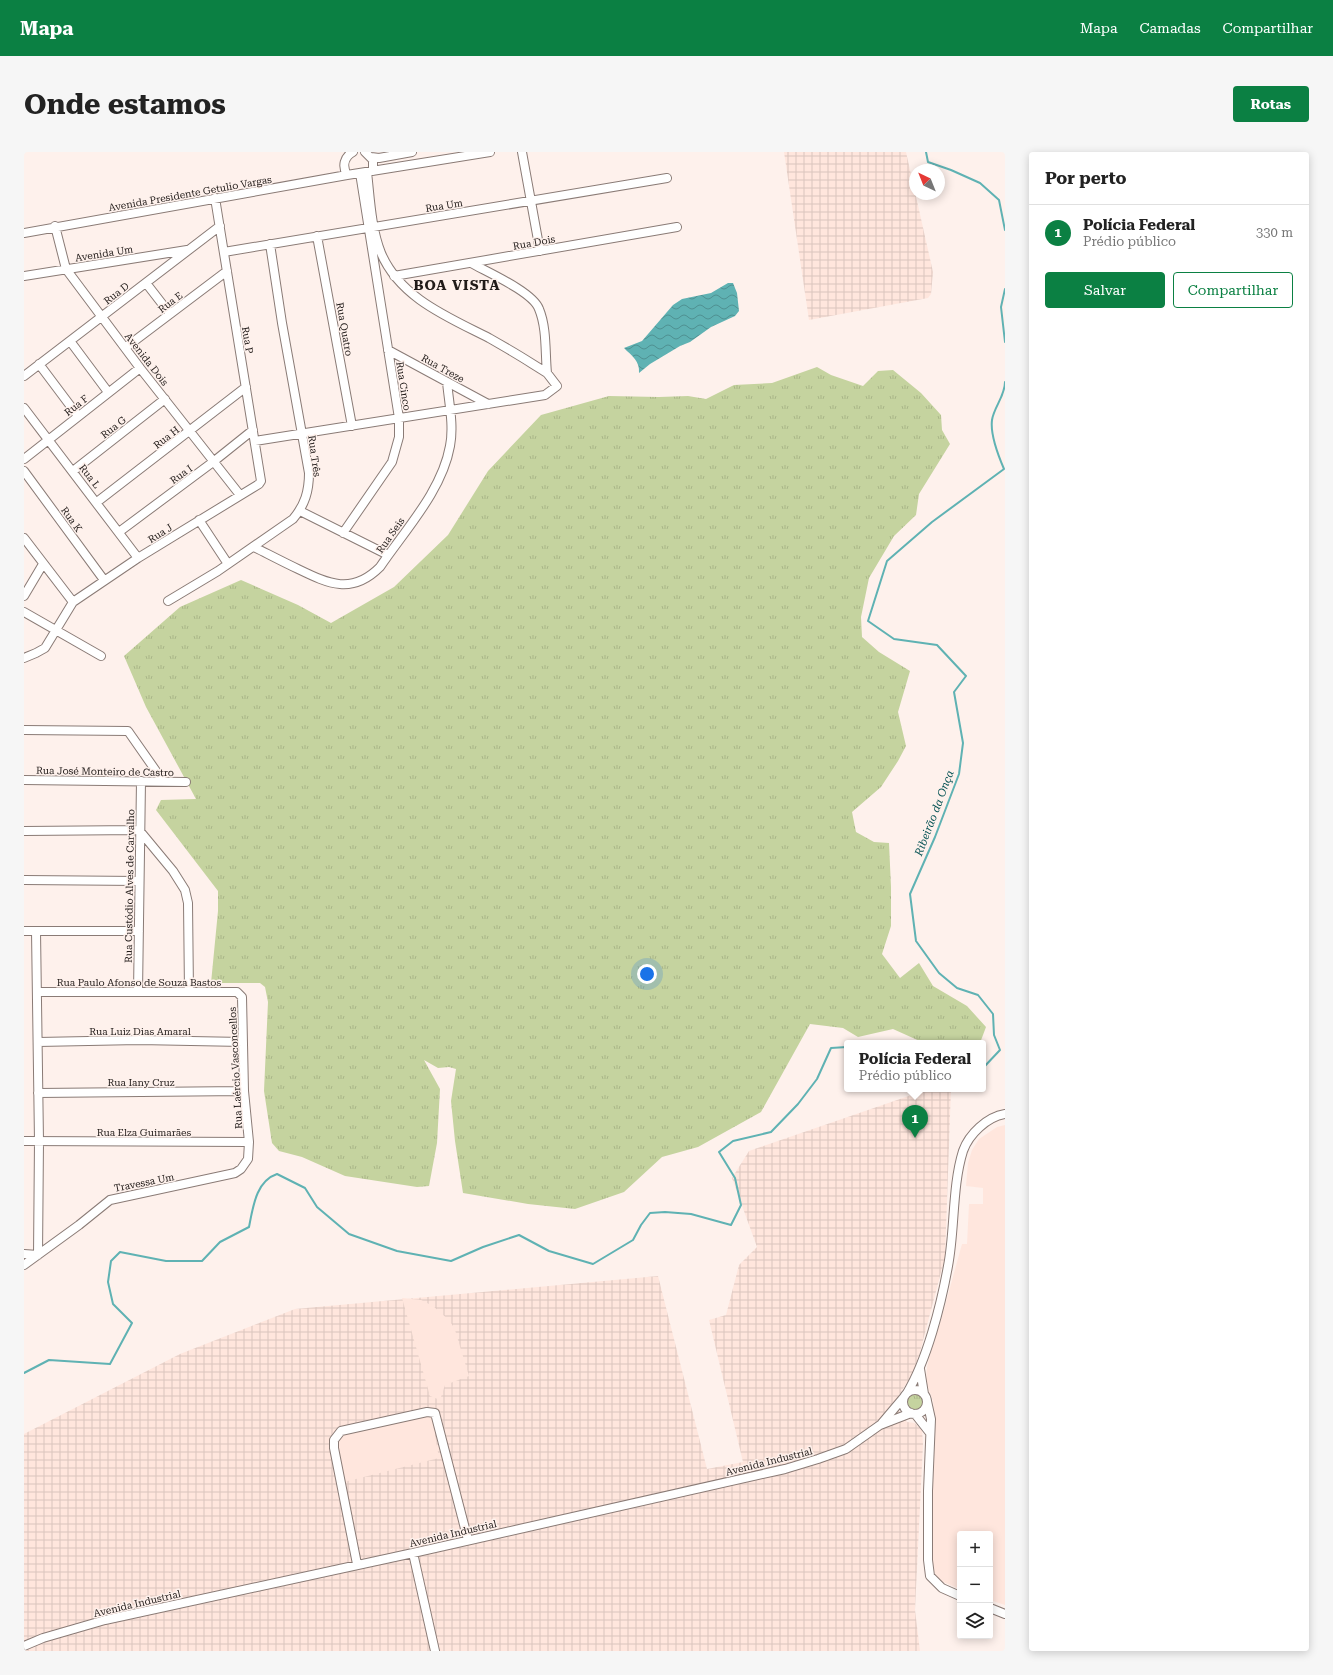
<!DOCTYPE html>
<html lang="pt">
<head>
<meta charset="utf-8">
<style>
  :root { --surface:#fff; --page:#f6f6f6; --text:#222; --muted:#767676; --line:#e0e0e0; --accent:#0b8043 }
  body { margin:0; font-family:"Roboto Serif",serif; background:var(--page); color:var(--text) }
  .controls { position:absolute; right:12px; bottom:12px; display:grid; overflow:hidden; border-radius:4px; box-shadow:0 2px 10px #0003 }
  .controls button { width:36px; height:36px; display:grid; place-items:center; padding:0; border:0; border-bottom:1px solid var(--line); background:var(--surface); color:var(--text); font:20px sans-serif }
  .compass { position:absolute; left:885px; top:12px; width:36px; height:36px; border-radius:50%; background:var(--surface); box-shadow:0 2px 10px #0003; rotate:317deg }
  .you { position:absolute; left:623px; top:822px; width:14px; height:14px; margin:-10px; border:3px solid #fff; border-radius:50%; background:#1a73e8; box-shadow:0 0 0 6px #1a73e833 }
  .badge { display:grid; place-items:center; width:26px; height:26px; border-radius:50%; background:var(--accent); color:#fff; font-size:13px; font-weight:700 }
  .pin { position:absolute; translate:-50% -33px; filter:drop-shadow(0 1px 2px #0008) }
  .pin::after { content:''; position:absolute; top:21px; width:14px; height:12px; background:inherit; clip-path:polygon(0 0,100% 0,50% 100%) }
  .popup { position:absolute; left:820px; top:888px; width:142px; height:52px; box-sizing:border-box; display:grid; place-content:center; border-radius:4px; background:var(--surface); filter:drop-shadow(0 1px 3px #0005); font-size:13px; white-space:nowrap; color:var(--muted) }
  .popup b { font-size:15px; color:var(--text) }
  .popup::after { content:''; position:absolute; left:50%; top:100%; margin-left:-8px; border:8px solid transparent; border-top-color:var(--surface) }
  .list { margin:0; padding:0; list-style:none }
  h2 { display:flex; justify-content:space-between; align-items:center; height:52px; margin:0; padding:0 16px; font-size:17px }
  h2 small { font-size:13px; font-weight:400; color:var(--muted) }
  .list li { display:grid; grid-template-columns:26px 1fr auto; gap:12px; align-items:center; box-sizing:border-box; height:56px; padding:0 16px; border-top:1px solid var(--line) }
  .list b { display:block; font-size:15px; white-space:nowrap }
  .list p { margin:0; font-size:13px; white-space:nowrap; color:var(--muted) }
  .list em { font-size:13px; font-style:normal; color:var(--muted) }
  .actions { display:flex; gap:8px; padding:12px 16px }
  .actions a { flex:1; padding:9px 0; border:1px solid var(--accent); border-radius:4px; text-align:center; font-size:14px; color:var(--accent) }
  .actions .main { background:var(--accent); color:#fff }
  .icon { flex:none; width:22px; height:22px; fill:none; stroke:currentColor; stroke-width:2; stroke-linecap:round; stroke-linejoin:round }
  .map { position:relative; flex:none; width:981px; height:1499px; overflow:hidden; border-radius:4px }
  header { display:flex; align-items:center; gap:24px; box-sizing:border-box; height:56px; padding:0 20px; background:var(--accent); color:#fff }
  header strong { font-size:19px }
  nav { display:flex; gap:22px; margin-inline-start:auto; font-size:14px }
  .intro { display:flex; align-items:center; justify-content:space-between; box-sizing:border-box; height:96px; padding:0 24px }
  h1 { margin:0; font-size:28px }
  .button { padding:10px 18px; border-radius:4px; background:var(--accent); color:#fff; font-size:14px; font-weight:700 }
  main { display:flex; gap:24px; padding:0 24px }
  aside { flex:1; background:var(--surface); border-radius:4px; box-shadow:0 2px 10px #0003 }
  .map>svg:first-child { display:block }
</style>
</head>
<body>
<header>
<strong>Mapa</strong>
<nav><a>Mapa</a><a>Camadas</a><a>Compartilhar</a></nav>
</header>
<div class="intro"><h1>Onde estamos</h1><a class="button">Rotas</a></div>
<main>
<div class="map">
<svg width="981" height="1499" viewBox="0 0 981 1499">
  <defs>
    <pattern id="industrial-grid" width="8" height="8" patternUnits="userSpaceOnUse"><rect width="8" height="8" fill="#ffe6dd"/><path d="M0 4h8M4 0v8" fill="none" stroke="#dac5bd"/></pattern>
    <pattern id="grass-tufts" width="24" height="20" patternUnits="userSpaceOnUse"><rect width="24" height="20" fill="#c5d39f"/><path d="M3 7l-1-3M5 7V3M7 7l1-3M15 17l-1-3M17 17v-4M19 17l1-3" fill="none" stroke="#a9b588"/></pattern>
    <pattern id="water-waves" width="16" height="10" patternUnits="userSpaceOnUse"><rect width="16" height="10" fill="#5fb2b3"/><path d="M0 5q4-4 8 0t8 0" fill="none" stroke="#4e9091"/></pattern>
  </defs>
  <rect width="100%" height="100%" fill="#fef1ec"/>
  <path fill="url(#industrial-grid)" d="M760,0H882L909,120L907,142L904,146L785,168Z
    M905,937H927L921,1105L896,1200L889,1221L875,1243L871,1251L876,1261L883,1270L891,1271L898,1278L899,1292L891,1458L896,1499H0V1282L156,1202L271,1157L634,1124L683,1317L719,1310L685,1168L702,1163L715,1113L733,1095L708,1026L725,999Z"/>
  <path fill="#ffe6dd" d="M981,973V1453L966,1448V1382H936V1437L914,1428L908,1415L907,1389L911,1273L909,1249L902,1230L903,1215L908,1194L917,1168L938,1092H943L945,1052H959V1036L942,1034L944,1011L948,998L955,987L973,975Z
    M378,1146L397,1148L409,1154L426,1169L431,1178L445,1224L421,1233L416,1248L406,1244Z
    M401,1262L408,1266L415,1306L320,1330L313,1293L317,1284L321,1282Z"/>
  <path fill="url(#grass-tufts)" d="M793,215L807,223L839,234L854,219L869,218L897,241L917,263L918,278L926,292L895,342L892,363L870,384L845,426L837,465L838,485L855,500L886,519L874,560L882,594L874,609L857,635L828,660L832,680L850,690L865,691L867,735V774L858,802L876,826L895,811L909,834L943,854L962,875L956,891H900L869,877L834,885L819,876L786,872L737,960L674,995L638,1005L600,1040L551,1057L504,1052L439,1041L431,989L427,949L432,917L425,915L414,916L400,908L416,937L413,991L405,1034L393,1035L321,1024L278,1005L255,999L248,991L240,939L244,850L241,835L236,831H187L194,759V739L132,658L137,648L172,647L122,555L100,504L156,455L217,428L274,453L307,471L370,435L424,383L464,319L517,263L585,244L635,245L664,244L682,247L710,233L748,231Z
    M882 1250a9 9 0 1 1 18 0a9 9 0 1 1-18 0Z"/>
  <path fill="url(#water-waves)" d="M704,131H709L713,141L715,159L711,164L687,175L666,190L656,194L626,212L615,221C616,209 608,204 600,196L618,189L649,153L658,147L687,141Z"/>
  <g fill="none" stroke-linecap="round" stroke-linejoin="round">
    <path stroke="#5fb2b3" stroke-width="2" d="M902,0L904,10L927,18L956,31L975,48L981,78
      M981,137L977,155L981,190
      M959,916L976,898L970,883L969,862L954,843L933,836L915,821L892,789L886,742L911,685L935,622L939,591L930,540L942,524L913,493L870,487L844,469L863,409L908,370L980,317C974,303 966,283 968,268C970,255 981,244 981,230
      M0,1221L25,1208L86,1212L108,1171L89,1152L84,1130L87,1109L96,1100L142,1109H178L196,1090L225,1075C229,1055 232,1029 253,1022L281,1036L293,1055L325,1082L373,1099L427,1109L459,1095L495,1083L525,1099L569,1112L609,1088L617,1073L626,1061L641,1060L667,1062L707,1073L717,1053L711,1026L695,1000L709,989L747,980L774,952L793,927L807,896L823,895"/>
    <g stroke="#8a7b76" stroke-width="10">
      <path id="minor" d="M341,0L349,8V19
        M498,0L516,99
        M347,5L355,6L388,0
        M323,23C318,14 320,5 329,0
        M31,74L42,117L116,216L216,343
        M0,81L323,23L466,0
        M293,84L328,274
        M200,100L643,26
        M447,111C463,120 509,140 515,157C523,176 521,201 523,221
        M0,124L163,98
        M370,124L653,75
        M122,131L146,162
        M46,189L84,240
        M101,196L203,119
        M364,198L464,252
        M15,212L54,264
        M0,224L196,74
        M0,256L114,406
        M231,289L521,243L533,234L523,221L507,211C493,202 479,194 465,186C424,165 376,146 357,101C347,76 346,46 343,20
        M0,307L116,216
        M0,319L80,428
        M49,319L141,247
        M73,350L222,235
        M276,359L364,403
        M175,368L204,412
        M95,380L189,310L229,278
        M319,381L368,310L375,285V266L336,21
        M0,386L49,450
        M230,395C244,402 259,410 274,417C305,432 328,443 356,415C381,378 418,339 426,294C430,274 425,251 423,230
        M0,444L19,412
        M144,449L194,419L269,367C281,353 285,339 285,321L258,171L246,92
        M0,460L77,504
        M0,506L12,501L21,496L49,450L114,406L235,332L237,329L191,46
        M0,578L104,579L139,629
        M0,628L162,630
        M0,679L115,678L149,719L161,738L164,751L165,840
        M0,728L115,729
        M0,779H115
        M12,779L15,989L14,1103
        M114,840L117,629
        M14,890L115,888L219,890
        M14,941L220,939
        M0,989L225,990
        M0,1102L14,1103
        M0,1113L55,1073L86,1048L211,1021L217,1017L224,1007L225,990L220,939L218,845L213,840H14
        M896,1217L900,1242
        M879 1250a12 12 0 1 1 24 0a12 12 0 1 1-24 0Z
        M883,1241C903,1208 917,1153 924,1114C931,1078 928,1034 939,999C945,982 963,965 981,962
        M903,1249L907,1267L904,1339V1408L906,1424L918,1436L936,1444
        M891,1262L906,1281
        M858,1271L880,1245
        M389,1401L411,1499
        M333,1412L310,1296V1288L317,1279L403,1260L411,1261L444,1388
        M966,1456L981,1462
        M0,1494L19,1486L81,1468L389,1401L761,1317L794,1307L822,1297L856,1273L887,1261"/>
    </g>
    <use href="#minor" stroke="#fff" stroke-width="8"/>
  </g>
  <g text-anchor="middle" stroke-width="3" stroke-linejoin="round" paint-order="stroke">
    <g font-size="10" fill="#211b19" stroke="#fef1ec">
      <text transform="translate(166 41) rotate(-10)" y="4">Avenida Presidente Getulio Vargas</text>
      <text transform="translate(420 53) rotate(-9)" y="4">Rua Um</text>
      <text transform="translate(510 90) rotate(-10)" y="4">Rua Dois</text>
      <text transform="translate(80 101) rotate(-9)" y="4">Avenida Um</text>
      <text transform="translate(92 141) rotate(-38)" y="4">Rua D</text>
      <text transform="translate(146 150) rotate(-37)" y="4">Rua E</text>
      <text transform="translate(321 177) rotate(80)" y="4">Rua Quatro</text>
      <text transform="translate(224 188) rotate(80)" y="4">Rua P</text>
      <text transform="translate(123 207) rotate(52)" y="4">Avenida Dois</text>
      <text transform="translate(419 216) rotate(29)" y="4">Rua Treze</text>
      <text transform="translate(380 234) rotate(81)" y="4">Rua Cinco</text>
      <text transform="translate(52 253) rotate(-38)" y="4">Rua F</text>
      <text transform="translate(89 275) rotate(-38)" y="4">Rua G</text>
      <text transform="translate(142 285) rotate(-38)" y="4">Rua H</text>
      <text transform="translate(291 304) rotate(82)" y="4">Rua Três</text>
      <text transform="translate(157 322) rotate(-36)" y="4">Rua I</text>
      <text transform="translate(66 324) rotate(52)" y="4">Rua L</text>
      <text transform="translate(48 367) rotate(54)" y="4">Rua K</text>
      <text transform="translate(136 381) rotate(-32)" y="4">Rua J</text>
      <text transform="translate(366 383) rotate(-55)" y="4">Rua Seis</text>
      <text transform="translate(81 619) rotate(1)" y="4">Rua José Monteiro de Castro</text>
      <text transform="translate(105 734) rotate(-89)" y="4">Rua Custódio Alves de Carvalho</text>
      <text x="115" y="834">Rua Paulo Afonso de Souza Bastos</text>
      <text x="116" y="883">Rua Luiz Dias Amaral</text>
      <text transform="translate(211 916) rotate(-93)" y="4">Rua Laércio Vasconcellos</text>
      <text x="117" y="934">Rua Iany Cruz</text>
      <text x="120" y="984">Rua Elza Guimarães</text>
      <text transform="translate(120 1030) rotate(-11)" y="4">Travessa Um</text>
      <text transform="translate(745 1309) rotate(-14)" y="4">Avenida Industrial</text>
      <text transform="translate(429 1381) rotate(-13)" y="4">Avenida Industrial</text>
      <text transform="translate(113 1451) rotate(-13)" y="4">Avenida Industrial</text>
    </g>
    <g font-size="11" font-style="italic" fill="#0b5657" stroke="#fef1ec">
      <text transform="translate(910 661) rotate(-69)" y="4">Ribeirão da Onça</text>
    </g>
    <g font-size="14" font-weight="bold" letter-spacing="1" fill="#211b19" stroke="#fef1ec">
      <text x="433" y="138">BOA VISTA</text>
    </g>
  </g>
</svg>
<div class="controls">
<button>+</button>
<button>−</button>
<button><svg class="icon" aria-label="layers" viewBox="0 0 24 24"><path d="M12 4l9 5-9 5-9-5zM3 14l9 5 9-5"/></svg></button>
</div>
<svg class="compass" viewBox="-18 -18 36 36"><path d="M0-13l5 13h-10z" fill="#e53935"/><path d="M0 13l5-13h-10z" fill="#767676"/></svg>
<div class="you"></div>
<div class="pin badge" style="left:891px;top:986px">1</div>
<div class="popup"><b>Polícia Federal</b>Prédio público</div>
</div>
<aside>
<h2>Por perto<small></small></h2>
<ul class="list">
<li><span class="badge">1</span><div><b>Polícia Federal</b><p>Prédio público</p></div><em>330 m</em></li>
</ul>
<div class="actions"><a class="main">Salvar</a><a>Compartilhar</a></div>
</aside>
</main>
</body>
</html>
